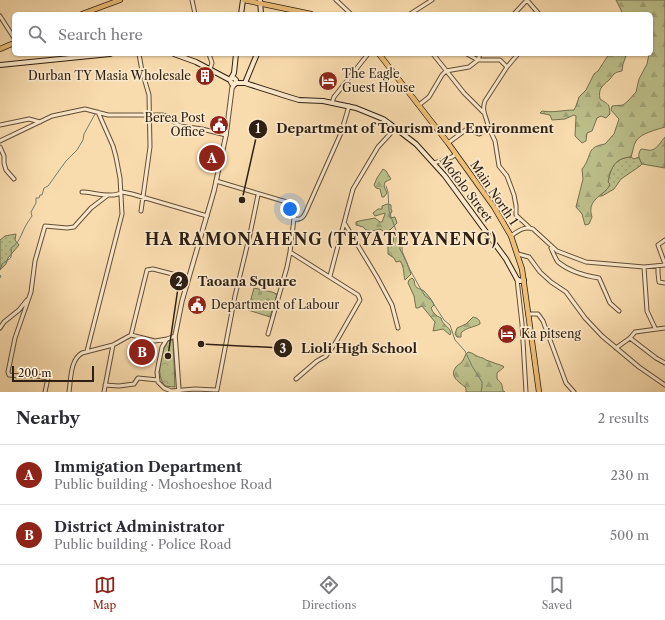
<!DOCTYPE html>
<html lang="en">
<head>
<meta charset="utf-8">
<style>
  :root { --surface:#fff; --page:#f2f2f3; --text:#2b2b33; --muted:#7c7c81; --line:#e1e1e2; --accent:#8f2418 }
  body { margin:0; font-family:"Libre Caslon Text",serif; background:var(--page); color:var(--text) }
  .scale { position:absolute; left:12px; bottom:10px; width:82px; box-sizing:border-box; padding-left:4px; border:2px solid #2d1f12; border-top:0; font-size:11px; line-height:14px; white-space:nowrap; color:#2d1f12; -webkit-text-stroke:3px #fbe8ca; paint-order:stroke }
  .you { position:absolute; left:290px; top:209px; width:14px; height:14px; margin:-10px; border:3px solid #fff; border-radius:50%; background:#1a73e8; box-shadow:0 0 0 6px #1a73e833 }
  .badge { display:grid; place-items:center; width:26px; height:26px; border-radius:50%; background:var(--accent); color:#fff; font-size:13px; font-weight:700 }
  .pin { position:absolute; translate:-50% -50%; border:2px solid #fff; box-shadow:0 1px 4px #0006 }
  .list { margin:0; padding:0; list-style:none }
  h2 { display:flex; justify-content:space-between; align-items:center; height:52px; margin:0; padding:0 16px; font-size:17px }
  h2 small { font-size:13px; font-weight:400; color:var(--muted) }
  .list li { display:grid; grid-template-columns:26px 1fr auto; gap:12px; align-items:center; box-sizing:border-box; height:60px; padding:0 16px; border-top:1px solid var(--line) }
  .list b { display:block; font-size:15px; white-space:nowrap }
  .list p { margin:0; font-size:13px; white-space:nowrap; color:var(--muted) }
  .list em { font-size:13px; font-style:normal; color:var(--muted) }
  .icon { flex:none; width:22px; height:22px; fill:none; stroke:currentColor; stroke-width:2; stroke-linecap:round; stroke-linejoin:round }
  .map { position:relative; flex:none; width:665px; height:392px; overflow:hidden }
  .search { position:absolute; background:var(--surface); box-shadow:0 1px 3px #0004; left:12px; right:12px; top:12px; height:44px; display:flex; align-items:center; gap:10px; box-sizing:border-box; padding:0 14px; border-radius:6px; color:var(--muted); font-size:15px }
  .sheet { height:172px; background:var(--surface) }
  nav { display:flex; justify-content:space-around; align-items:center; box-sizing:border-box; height:56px; border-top:1px solid var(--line); background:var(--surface); font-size:11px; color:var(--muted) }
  nav a { display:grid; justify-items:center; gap:2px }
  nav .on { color:var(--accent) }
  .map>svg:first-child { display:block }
</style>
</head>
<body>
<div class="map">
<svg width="665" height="392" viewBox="0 0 665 392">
  <defs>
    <pattern id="grass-dots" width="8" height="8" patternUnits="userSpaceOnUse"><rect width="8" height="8" fill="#bcc08b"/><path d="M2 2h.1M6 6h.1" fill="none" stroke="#a2a577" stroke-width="1.8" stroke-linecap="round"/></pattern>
    <pattern id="forest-firs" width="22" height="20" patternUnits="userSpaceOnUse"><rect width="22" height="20" fill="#bcc08b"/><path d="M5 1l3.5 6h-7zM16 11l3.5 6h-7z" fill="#a2a577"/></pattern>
    <pattern id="cemetery-stones" width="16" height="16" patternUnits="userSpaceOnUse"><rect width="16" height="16" fill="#bcc08b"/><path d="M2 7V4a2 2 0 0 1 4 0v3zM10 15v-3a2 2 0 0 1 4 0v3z" fill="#a2a577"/></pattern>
    <pattern id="park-crowns" width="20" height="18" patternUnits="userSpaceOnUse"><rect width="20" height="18" fill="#bcc08b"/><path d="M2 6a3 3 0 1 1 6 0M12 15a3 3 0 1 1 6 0" fill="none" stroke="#a2a577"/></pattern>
  </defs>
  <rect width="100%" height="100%" fill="#f9dcae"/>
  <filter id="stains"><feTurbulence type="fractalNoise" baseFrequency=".005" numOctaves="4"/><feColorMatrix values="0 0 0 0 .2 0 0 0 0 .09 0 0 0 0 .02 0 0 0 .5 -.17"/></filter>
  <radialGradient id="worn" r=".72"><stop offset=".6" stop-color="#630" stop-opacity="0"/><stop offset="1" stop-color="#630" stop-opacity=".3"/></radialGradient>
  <path fill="url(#grass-dots)" stroke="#74704e" d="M631,157L634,159L639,157L642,164L640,166L621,179L614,189L602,196H599C601,194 605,192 606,190C608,188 608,183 608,180C611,166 616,158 631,157Z
    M16,234L15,240L19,245L8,258L6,264L0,270V240L5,236Z"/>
  <path fill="url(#forest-firs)" stroke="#74704e" d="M616,0H665V127C656,130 641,133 636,141C633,146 633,152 631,157C615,158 611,167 608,182L610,184L608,188C599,198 587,201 592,217L589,224L585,225L582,214L576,207L583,179L582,169C593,156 585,147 605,144L614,134L619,119L611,110L612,106L623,105L628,101L636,92L639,79L647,64L649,54H651V14H623Z
    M609,54C615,54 620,54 626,56L623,64L622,71C612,73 615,74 609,80C602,86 598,89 600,99C609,105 609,103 610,114L606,118L601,116L597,118L592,131L587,133L586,141L582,143L575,136L576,116L574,115L565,119L552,120L550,115L540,113L542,111C553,113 563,110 574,110L576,106L579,97L586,90L594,74L598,71Z
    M665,137V168L642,164C639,158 637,155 641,149C644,149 650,151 652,150C658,148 661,141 665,137Z
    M383,169L386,171L391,179L385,182L384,186L387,193L384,197H382L380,189L376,188L374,185L377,178Z
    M387,204L391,205V209L392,211L390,215V218L395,217L397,223L390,230H389L386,233L380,229L372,231L366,230L363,227L356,225V222L359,221L375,218L380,222H382L385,214V213L375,216L373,213L378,209H382V206Z
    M392,231L395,233L400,245V249L407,263L411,274L405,280C403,274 405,268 400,261L396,262L394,258L388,254V245L392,247L394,237Z
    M412,278L414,280C415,290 418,287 424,291C427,294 433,301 434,305L431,308C433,313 436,316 441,318C442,324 448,326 451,332L450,335L443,329L433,331L435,322L422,306L418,308H416L414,296L408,283L409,280Z
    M473,317C478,318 480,320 480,324C472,328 467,327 461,333V337H457L455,334L457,328L466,324Z
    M468,352C474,353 476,357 483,358L486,360L503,366L504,367L497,373V379C502,383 502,384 503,391L505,392H466V388C461,383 448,377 456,367C457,365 460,364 461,363C465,359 464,355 468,352Z"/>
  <path fill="url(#cemetery-stones)" stroke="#74704e" d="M254,288L272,292L277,294L270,317L248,310Z"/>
  <path fill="url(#park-crowns)" stroke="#74704e" d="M173,340L175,387H174L165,386C155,374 161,353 168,341Z"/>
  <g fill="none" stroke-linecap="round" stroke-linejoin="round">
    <path stroke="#717d6d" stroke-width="1" d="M386,186L388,192L389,211L399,239L402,244V251L409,268L419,286L425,296L431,300L444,320L450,325L455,340L465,351L472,366L482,382V387L481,392
      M0,270L2,264C11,257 12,261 11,248C19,243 21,235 25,227C27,223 30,219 32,216L31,212L36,203V198H39L40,195H42L44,188L48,186L66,161L77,150L83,140L84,134L95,114
      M0,275L1,276L0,278"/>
    <g stroke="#604e39" stroke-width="5">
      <path id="minor" d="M192,0L195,14
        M336,0L351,14
        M410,14L432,0
        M514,14L527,0L539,14
        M0,16L14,38
        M139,54L142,71L149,95L150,147L141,211
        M209,54L212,63L210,69
        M433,54L464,93L483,112
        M467,54L478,60L480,54
        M332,103L334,97L368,54
        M419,105L429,97L442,75L446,71L469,67L478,60H500L507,67
        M0,125L29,119L40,122
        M488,126L495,141L499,166L507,176L514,195L516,206V215L529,227
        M0,141L52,116L85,109L108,115H162L166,116L177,124L181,126L202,129L226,135
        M448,143L467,129L479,134L485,131L488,126C487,117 481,112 485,101L507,67L518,54
        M0,147L4,156V163L6,170L14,179
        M434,163L452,157L456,154
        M216,181L290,203L294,207L295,210L290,252L287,267L268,334
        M82,192C93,192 113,199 122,192L132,194L207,216
        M294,219C303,221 305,214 308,207L341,133L349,106
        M345,224L377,277L392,305L398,328
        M511,236C518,231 524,226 533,229L557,251L586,262L644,267L665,265
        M665,240L658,245L665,264
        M551,248C553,252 555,258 558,262C569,271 586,276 599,278L610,303L619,311
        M290,252L358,295L360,300L336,342L326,356L317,361L296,379
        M518,254L529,257L540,272L551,282L566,292L585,318L602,336L639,367L665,385
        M658,266V273L659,282L665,283
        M644,267L647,311L655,328
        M330,276L353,189L378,147L390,134L393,126
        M517,279L522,324L526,392
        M528,314H538L543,321L566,383L574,392
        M0,328L4,322L19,310L27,300
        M131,335L147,270L153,269L188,278
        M175,336L167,339L162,347L157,372L158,382L164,388L171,391L195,389L217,390L235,296L250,234L258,195
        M630,338L656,358L665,363
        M616,348L630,338L635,332L665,328
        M87,351L122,214L120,178L116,157L113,146L98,112
        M105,385L119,386L134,384L138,378L158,380
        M45,392L48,378L32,375L20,376L9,375L8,372L15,338L31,292L35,261L45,226L67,228L74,227L91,208L108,195
        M69,392C71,379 70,360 82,353L113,345L131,335L155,341L167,339
        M104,392L113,345"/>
    </g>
    <g stroke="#604e39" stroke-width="5.5">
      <path id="tertiary" d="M179,392L175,336L182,301L214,191L226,135L232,88L235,84"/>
    </g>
    <g stroke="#2d1f12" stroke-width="6">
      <path id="secondary" d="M260,0L261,14
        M241,14L243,0
        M174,54L196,62L230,80
        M0,65L110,54
        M231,78H234L236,80L235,84H232L230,80L234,73L236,54
        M235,83H245L289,97L299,100L323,101L356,108L383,119L390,124L416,144L445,176L506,259L517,279L520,281L524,280
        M245,83L257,54"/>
    </g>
    <g stroke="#2d1f12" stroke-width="6">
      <path id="primary" d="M244,0L311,14
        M82,14L120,0
        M0,49L14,43
        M379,54L448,143L494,207L511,236L522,269L539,392"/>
    </g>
    <use href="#minor" stroke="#fbe8ca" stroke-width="3"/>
    <use href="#tertiary" stroke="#fbe8ca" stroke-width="3.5"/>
    <use href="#secondary" stroke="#fbe8ca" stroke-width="4"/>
    <use href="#primary" stroke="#ecbe77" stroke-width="4.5"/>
  </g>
  <defs>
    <g id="building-disc" transform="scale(1)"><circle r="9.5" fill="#8f2418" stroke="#fbe8ca"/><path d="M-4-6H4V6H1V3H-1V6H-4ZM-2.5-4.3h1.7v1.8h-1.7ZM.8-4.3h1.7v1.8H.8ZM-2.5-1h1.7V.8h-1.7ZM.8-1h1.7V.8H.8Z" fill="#fff"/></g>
    <g id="hotel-disc" transform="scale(1)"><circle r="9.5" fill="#8f2418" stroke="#fbe8ca"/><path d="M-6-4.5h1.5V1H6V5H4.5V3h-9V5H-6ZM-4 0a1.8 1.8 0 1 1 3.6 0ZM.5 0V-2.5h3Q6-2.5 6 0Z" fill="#fff"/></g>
    <g id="civic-disc" transform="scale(1)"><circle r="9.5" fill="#8f2418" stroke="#fbe8ca"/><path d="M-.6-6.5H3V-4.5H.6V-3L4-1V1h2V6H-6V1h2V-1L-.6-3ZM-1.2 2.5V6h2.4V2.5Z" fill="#fff"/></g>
  </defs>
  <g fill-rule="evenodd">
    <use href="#building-disc" x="205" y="76"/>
    <use href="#hotel-disc" x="328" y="81"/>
    <use href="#civic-disc" x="219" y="125"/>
    <use href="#civic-disc" x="197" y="305"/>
    <use href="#hotel-disc" x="507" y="334"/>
  </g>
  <g text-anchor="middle" stroke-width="3.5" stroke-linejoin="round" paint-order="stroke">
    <g font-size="12" fill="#2d1f12" stroke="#fbe8ca" text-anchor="start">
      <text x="342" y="78">The Eagle<tspan x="342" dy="14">Guest House</tspan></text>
      <text x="191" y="80" text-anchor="end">Durban TY Masia Wholesale</text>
      <text x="205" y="122" text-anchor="end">Berea Post<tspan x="205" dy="14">Office</tspan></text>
      <text x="211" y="309">Department of Labour</text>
      <text x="521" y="338">Ka pitseng</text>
    </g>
    <g font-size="12" fill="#2d1f12" stroke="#fbe8ca">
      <text transform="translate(466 189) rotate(53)" y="4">Mofolo Street</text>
      <text transform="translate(494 193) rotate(56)" y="4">Main North 1</text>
    </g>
    <g font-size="16" font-weight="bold" letter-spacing="1" fill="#2d1f12" stroke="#fbe8ca">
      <text x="321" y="245">HA RAMONAHENG (TEYATEYANENG)</text>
    </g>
  </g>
  <path fill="none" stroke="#2d1f12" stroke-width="1.5" d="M242 200L258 129M168 356L179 281M201 344L283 348"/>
  <g fill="#2d1f12" stroke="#fbe8ca" stroke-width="1.5">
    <circle cx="242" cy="200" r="4"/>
    <circle cx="168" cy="356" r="4"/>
    <circle cx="201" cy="344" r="4"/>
    <circle cx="258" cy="129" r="10"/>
    <circle cx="179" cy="281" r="10"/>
    <circle cx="283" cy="348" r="10"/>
  </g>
  <g font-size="12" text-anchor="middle" font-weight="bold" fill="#fff">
    <text x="258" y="133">1</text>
    <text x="179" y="286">2</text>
    <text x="283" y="353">3</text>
  </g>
  <g font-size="13" text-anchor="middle" font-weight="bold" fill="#2d1f12" stroke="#fbe8ca" stroke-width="3.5" stroke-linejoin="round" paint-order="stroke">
    <text x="415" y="133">Department of Tourism and Environment</text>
    <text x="247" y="286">Taoana Square</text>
    <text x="359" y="353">Lioli High School</text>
  </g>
  <rect width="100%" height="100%" filter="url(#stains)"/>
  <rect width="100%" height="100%" fill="url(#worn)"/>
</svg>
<div class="scale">200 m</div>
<div class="you"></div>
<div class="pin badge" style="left:212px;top:158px">A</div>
<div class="pin badge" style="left:142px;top:352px">B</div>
<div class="search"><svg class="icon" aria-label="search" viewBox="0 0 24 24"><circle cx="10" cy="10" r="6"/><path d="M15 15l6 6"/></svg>Search here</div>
</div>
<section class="sheet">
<h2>Nearby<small>2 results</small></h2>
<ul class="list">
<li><span class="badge">A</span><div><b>Immigation Department</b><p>Public building · Moshoeshoe Road</p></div><em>230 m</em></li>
<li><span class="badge">B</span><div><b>District Administrator</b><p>Public building · Police Road</p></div><em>500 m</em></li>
</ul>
</section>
<nav>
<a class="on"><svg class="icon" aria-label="map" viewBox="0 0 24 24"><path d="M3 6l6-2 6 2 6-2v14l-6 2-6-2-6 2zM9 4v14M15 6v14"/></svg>Map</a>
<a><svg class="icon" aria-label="directions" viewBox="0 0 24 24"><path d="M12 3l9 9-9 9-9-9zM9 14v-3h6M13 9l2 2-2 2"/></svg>Directions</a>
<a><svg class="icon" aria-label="saved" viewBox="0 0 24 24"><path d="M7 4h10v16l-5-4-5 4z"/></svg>Saved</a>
</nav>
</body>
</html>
